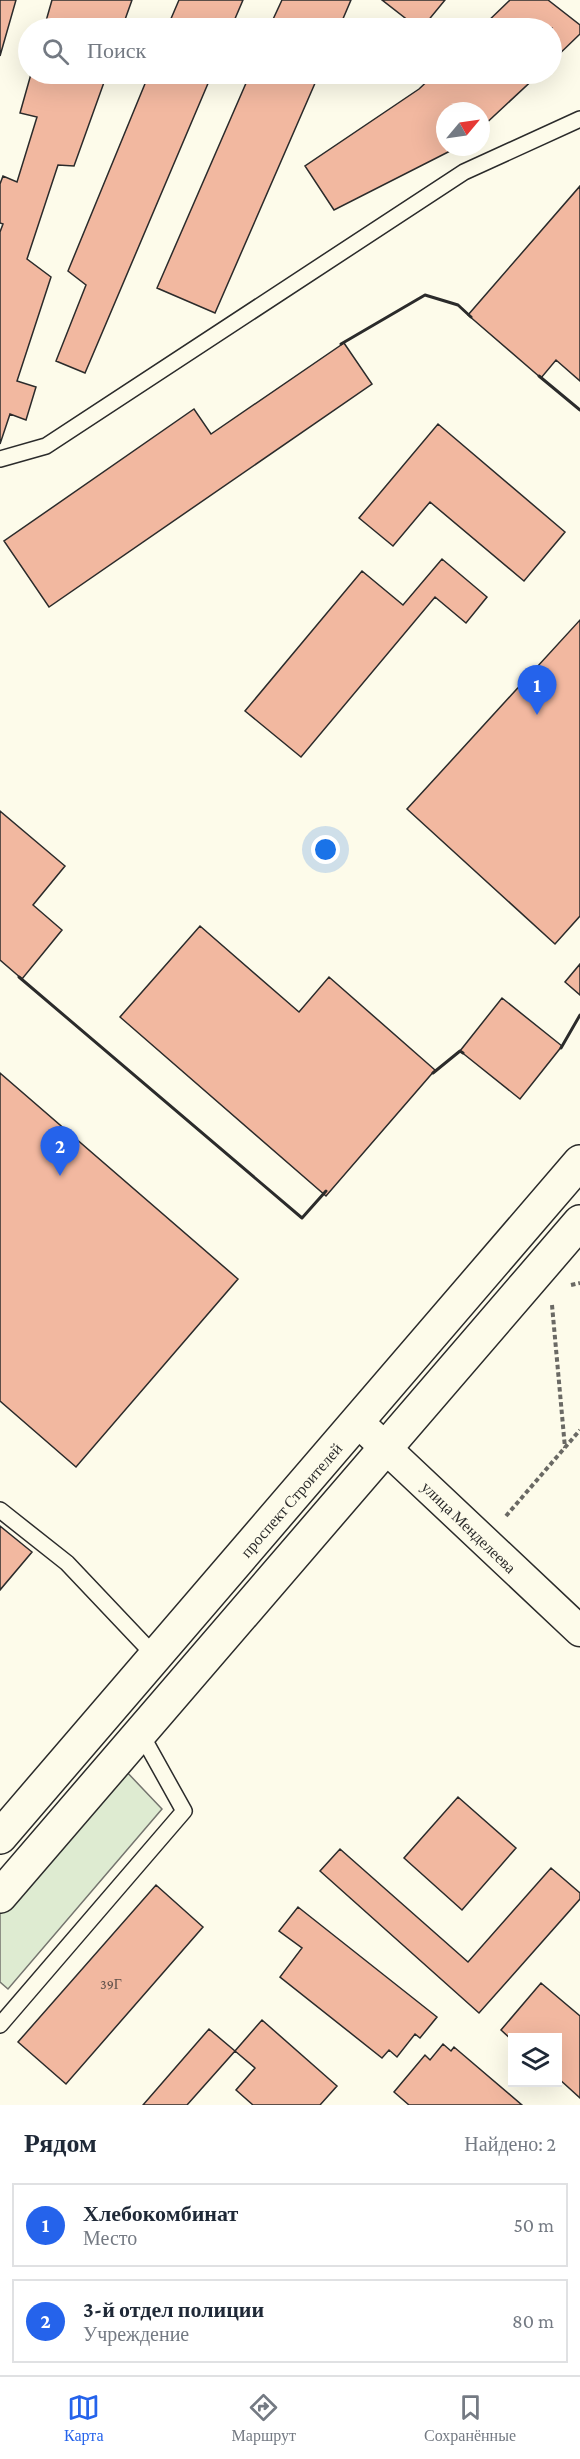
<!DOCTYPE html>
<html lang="ru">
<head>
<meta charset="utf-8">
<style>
  :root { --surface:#fff; --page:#f2f2f3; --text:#1f2937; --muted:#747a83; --line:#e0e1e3; --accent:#2563eb }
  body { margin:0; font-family:"Crimson Pro",serif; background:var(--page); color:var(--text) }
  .controls { position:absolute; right:18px; bottom:18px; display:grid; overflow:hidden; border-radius:0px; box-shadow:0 6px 24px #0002 }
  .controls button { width:54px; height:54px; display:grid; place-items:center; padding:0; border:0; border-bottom:2px solid var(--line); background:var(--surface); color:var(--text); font:30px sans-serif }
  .compass { position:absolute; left:436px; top:102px; width:54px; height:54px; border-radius:50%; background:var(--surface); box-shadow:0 6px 24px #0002; rotate:61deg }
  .you { position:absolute; left:326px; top:850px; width:21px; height:21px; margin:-15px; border:4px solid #fff; border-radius:50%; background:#1a73e8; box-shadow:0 0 0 9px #1a73e833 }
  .badge { display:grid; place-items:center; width:39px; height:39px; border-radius:50%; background:var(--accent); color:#fff; font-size:20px; font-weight:700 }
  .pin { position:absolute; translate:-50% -50px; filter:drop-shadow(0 2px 3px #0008) }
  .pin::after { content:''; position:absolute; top:32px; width:21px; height:18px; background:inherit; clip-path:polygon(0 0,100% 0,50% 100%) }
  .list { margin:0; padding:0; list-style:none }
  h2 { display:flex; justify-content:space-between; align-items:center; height:78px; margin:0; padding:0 24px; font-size:26px }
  h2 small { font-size:20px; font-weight:400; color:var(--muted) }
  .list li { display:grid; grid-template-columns:39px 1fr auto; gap:18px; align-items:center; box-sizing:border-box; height:84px; margin:0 12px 12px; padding:0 12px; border:2px solid var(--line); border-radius:0px }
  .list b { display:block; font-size:22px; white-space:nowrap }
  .list p { margin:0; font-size:20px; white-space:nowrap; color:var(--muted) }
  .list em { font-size:20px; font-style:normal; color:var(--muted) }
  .icon { flex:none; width:33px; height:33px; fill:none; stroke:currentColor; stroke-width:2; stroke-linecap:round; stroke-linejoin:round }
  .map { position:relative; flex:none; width:580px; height:2105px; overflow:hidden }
  .search { position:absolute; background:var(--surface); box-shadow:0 6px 24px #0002; left:18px; right:18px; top:18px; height:66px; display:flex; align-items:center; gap:15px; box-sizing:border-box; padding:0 21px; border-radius:33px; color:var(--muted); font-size:22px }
  .sheet { height:270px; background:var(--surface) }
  nav { display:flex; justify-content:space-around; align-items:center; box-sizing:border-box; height:84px; border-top:2px solid var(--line); background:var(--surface); font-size:16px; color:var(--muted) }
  nav a { display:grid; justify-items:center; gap:3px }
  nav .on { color:var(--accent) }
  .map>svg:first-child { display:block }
</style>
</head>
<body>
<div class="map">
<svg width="580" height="2105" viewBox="0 0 580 2105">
  <rect width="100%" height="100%" fill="#fdfbea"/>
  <path fill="#deebd1" stroke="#74746e" stroke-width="1.5" d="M123,1768L162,1809L8,1989L0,1982V1910Z"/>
  <path fill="#f2b8a0" stroke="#2b2b2b" stroke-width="1.5" d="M0,0H16L0,56Z
    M52,0H132L122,28H44Z
    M179,0H243L231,28H167Z
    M282,0H351L339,28H269Z
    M382,0H445L422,28H418Z
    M510,0H548L580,25V34L552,61V28H481Z
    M31,74H107L74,166L58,165L27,259L51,277L17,381L36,387L26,420L10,414L0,444V232L3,224L0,223V184L3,176L17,182L37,117L20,113Z
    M149,74H212L85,373L56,361L86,285L68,271Z
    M250,74H319L215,313L157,288Z
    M435,74H539L481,128V111H445V147H458L334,210L305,166L419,89Z
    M580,186V381L556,360L541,378L468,315Z
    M344,343L372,384L49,607L4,541L194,409L211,434Z
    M438,424L565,532L524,581L430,502L393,546L359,518Z
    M442,559L487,597L466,623L435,597L301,757L245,711L362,571L403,605Z
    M580,620V916L555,944L407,809Z
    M0,811L65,866L33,905L62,930L22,979L0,960Z
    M200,926L299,1012L329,977L435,1070L326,1196L120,1017Z
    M580,964V995L565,982Z
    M502,998L562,1046L520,1099L460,1051Z
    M0,1073L238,1279L76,1467L0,1401Z
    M0,1526L32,1552L0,1590Z
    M458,1797L516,1848L462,1910L404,1858Z
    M340,1849L468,1962L551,1868L580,1893V1899L479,2013L320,1871Z
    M156,1885L203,1927L66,2084L18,2042Z
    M298,1907L437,2017L420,2038L415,2034L397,2057L389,2050L382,2058L280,1977L302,1948L279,1931Z
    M541,1983L580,2016V2098L558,2078V2038H512V2040L501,2030Z
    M262,2020L337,2086L320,2105H253L236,2090L255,2068L235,2051Z
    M209,2029L235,2051L187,2105H143Z
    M443,2044L451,2051L454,2047L522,2105H409L394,2092L425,2055L430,2060Z"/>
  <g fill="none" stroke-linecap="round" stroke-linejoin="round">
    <g stroke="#2b2b2b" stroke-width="18">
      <path id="service" d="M0,459L46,446L464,172L580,119
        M0,1510L67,1563L156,1657
        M0,2025L184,1811L140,1732"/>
    </g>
    <g stroke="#2b2b2b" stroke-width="33">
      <path id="minor" d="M358,1422L580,1631"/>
    </g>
    <g stroke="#2b2b2b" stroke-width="36">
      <path id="primary" d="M0,1837L580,1162
        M0,1896L580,1222"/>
    </g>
    <path stroke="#6a6964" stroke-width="4" stroke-dasharray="4.5 3" stroke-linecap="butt" d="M571,1285L580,1283
      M552,1305L565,1448
      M506,1516L580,1430"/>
    <use href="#service" stroke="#fdfbea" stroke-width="15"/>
    <use href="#minor" stroke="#fdfbea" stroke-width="30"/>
    <use href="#primary" stroke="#fdfbea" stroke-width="33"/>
    <path stroke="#2b2b2b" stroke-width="3" d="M341,344L425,295L458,305L471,317
      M539,376L580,410
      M19,977L302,1218L326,1191
      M561,1048L580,1015
      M433,1073L460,1051L463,1053"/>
  </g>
  <g text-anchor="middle" stroke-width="4.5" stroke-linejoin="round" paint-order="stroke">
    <g font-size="14" fill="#5d4e48">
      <text x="111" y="1989">39Г</text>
    </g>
    <g font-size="16" fill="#2b2b2b" stroke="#fdfbea">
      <text transform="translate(291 1500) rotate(-49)" y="6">проспект Строителей</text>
      <text transform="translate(469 1527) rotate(44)" y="6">улица Менделеева</text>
    </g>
  </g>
</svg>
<div class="controls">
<button><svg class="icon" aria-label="layers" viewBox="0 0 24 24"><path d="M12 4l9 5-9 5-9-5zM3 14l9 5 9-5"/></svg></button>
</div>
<svg class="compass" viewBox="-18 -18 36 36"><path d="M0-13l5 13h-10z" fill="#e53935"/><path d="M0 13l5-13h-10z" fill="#747a83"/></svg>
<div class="you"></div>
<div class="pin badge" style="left:537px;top:715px">1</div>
<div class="pin badge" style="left:60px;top:1176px">2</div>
<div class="search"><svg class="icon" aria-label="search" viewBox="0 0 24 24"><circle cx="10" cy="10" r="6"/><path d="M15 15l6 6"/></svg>Поиск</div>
</div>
<section class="sheet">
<h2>Рядом<small>Найдено: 2</small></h2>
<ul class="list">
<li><span class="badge">1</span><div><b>Хлебокомбинат</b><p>Место</p></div><em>50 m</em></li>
<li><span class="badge">2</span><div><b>3-й отдел полиции</b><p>Учреждение</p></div><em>80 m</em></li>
</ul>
</section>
<nav>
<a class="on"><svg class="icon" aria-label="map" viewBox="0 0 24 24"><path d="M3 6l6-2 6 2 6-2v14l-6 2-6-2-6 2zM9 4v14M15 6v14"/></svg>Карта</a>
<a><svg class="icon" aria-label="directions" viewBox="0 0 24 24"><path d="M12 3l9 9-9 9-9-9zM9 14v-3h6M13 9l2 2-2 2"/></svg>Маршрут</a>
<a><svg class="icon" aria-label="saved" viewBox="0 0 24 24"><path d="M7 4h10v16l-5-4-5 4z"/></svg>Сохранённые</a>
</nav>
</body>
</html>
